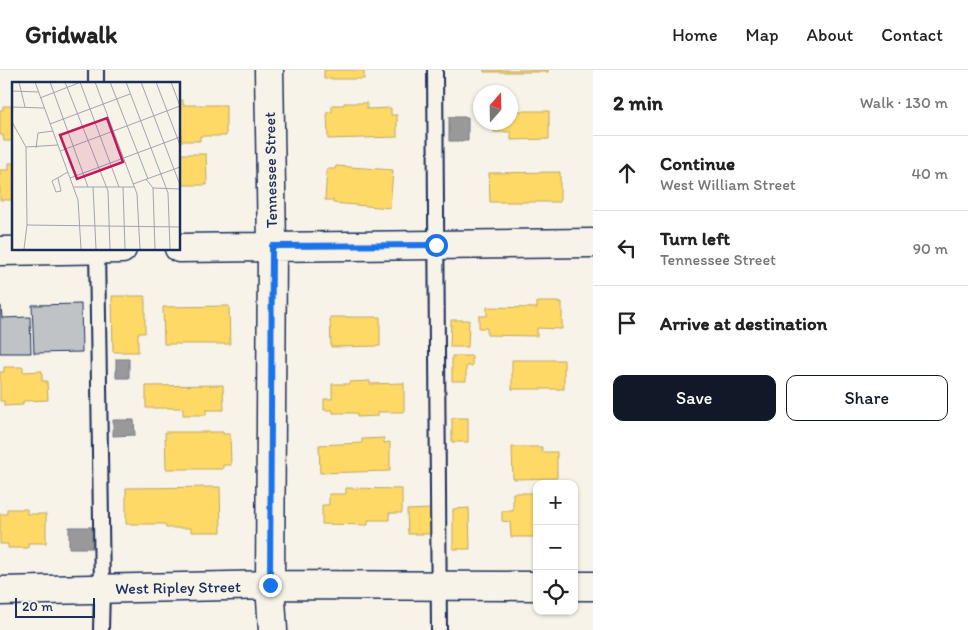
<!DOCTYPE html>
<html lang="en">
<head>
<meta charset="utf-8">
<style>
  :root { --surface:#fff; --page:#f2f2f2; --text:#222; --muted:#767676; --line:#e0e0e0; --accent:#111827 }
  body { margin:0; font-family:Itim,sans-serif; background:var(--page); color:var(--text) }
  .controls { position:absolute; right:15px; bottom:15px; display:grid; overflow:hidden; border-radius:10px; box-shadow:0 1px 4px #0004 }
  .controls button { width:45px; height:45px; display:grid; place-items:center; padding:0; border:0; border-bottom:1px solid var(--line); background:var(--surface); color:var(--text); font:25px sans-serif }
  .compass { position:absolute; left:473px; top:15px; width:45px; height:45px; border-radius:50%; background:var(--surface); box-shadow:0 1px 4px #0004; rotate:20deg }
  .scale { position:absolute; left:15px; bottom:12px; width:80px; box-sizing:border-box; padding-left:5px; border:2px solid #1b2f5e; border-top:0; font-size:14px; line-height:18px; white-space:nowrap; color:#1b2f5e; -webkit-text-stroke:4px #f7f3e8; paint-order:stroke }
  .stop { position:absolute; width:15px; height:15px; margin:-11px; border:4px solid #1a73e8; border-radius:50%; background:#fff }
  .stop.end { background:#1a73e8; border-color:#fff; box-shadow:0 1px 5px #0008 }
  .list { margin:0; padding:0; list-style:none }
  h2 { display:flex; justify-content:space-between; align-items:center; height:65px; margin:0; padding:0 20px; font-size:21px }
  h2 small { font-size:16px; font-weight:400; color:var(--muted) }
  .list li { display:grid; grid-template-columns:32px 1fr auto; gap:15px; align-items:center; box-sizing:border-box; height:75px; padding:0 20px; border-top:1px solid var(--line) }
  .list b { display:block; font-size:19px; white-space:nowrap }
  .list p { margin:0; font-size:16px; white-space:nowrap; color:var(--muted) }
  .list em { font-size:16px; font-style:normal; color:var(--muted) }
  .actions { display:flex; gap:10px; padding:15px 20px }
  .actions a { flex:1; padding:11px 0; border:1px solid var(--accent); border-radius:10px; text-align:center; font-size:18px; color:var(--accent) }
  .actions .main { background:var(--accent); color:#fff }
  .icon { flex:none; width:28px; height:28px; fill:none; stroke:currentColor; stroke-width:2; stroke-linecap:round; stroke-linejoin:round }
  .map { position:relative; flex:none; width:593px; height:560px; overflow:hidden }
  header { display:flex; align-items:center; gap:30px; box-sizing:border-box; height:70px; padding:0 25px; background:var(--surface); border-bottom:1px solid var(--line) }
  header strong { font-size:24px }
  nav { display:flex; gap:28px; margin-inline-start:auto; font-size:18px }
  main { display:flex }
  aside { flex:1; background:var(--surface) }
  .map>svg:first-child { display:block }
</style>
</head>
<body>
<header>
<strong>Gridwalk</strong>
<nav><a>Home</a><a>Map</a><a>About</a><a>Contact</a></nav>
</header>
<main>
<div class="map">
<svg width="593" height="560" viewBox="0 0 593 560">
  <rect width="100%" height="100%" fill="#f7f3e8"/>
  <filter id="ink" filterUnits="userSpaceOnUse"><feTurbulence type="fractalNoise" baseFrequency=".02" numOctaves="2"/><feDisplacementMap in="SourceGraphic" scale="10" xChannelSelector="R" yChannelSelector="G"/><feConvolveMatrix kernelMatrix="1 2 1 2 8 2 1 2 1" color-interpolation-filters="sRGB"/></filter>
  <g filter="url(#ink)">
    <path fill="#ffd966" stroke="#bba664" d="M324,0H364V9H324Z
      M484,0H548V2H484Z
      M179,30H183V35H226V66H200V71H181V58H179Z
      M344,33H367V39L391,38V45H397V67L328,69L327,42H332V35H344Z
      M3,36H14V71H4L3,65H0V40H3Z
      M510,41H549V69L511,70V62H494V52H510Z
      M179,84H206L207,115H179Z
      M9,93H14V130H0V100H9Z
      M336,96L393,100L390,138L333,133V130H325L327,99H335Z
      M560,102V132H490L489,103Z
      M112,226H145V263H138V282H113Z
      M537,232H562V259L537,258V266L487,265V258H479V246H487V237L537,238Z
      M229,236L230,274H164L163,237Z
      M330,247H380V276L331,277Z
      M451,250H469L468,277H450Z
      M452,286H472V296H466V311H452Z
      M512,290H564V319H512Z
      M4,297H23V302L42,301V311H47L48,330L23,331V335L4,336V331H0V302H4Z
      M370,311V314L404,313V342H378V346L357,347V343H333V340H324V329H332V314H349V312Z
      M223,315L224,340H206V345H183V338H146V316Z
      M452,348H468V372H452Z
      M165,362H223V364H230L231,395H223V399H166Z
      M384,368V373L390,372V401L320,403L319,375L362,373V369Z
      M512,377H542V382H557V408L513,409Z
      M220,417L221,462H191V458H166L165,454H126V418Z
      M346,418L402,419V443H389V450H368V455L322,454V435H329V424H346Z
      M513,423H537V467H511L510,452L502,451V441H513Z
      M469,438L470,479H453V439Z
      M7,439H27V444H46V473H28V478H8V474H0V444H7Z
      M431,439L432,464H408L407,440Z"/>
    <path fill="#999" stroke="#737987" d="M449,47H468V71H449Z
      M116,289H129V308H116Z
      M113,350H134L135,365L113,366Z
      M69,457H92V478H69Z"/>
    <path fill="#c0c3c5" stroke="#1b2f5e" d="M81,234L82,282L34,283L32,235Z
      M0,236H1L2,248L30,247L31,283H0Z"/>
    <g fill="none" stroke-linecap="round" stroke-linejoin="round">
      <g stroke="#1b2f5e" stroke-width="18">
        <path id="lane" d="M96,0V14
          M435,0L439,560
          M97,179L102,519L101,560"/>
      </g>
      <g stroke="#1b2f5e" stroke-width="31">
        <path id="street" d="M269,0L272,176L270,515L273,560
          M179,178L593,173
          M0,181L122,179
          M574,516H593
          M0,521L270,515L537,516"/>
      </g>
      <use href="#lane" stroke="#f7f3e8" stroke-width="14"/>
      <use href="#street" stroke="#f7f3e8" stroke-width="28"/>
    </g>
  </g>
  <g fill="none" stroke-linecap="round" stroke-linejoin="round" filter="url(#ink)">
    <path stroke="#1a73e8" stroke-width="6" d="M270,515L272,176L436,175"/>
  </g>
  <g text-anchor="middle" stroke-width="5" stroke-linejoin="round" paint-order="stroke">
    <g font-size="16" fill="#1b2f5e" stroke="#f7f3e8">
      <text transform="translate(270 100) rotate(-91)" y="6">Tennessee Street</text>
      <text transform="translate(178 517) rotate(-1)" y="6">West Ripley Street</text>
    </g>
  </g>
  <g transform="translate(12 12)">
    <rect width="168" height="168" fill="#f7f3e8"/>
    <path fill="none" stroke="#9fa5b1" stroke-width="1" d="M7,0L13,25M23,0L66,118L69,167M38,0L76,105M53,0L96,109L98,167M68,0L107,105M83,0L125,112L128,167M98,0L136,97M114,0L156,111L158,167M129,0L168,103M144,0L168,63M159,0L168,24M0,9L26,10M28,16L69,0M0,25L32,26M0,40L14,65L46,63M38,42L118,12M14,65L15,143M24,66L26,51L41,49M48,69L168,24M46,96L49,109L44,110L40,99L56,90M58,96L168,55M134,97L141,106L168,107M121,102L168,85M62,105H122M81,105L84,167M111,105L113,167M141,106L143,167M12,167L15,143L168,145"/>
    <path fill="#c2185b" fill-opacity="0.15" stroke="#c2185b" stroke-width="2.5" d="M95,36L111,80L65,97L48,53Z"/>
    <rect width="168" height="168" fill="none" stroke="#1b2f5e" stroke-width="2.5"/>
  </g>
</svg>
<div class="controls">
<button>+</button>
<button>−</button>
<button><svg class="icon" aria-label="locate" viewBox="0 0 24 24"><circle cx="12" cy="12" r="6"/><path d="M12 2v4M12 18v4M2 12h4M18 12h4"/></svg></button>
</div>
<svg class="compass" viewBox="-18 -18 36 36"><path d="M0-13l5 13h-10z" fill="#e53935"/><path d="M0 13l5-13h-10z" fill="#767676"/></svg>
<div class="scale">20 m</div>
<div class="stop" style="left:436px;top:175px"></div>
<div class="stop end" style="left:270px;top:515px"></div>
</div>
<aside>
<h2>2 min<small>Walk · 130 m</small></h2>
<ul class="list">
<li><svg class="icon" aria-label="ahead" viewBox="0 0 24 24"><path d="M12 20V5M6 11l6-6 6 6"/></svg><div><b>Continue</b><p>West William Street</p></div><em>40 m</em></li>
<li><svg class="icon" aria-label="left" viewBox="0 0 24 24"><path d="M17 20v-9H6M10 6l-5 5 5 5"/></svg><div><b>Turn left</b><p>Tennessee Street</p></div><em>90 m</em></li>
<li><svg class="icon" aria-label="arrive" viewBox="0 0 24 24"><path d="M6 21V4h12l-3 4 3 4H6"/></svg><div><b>Arrive at destination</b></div></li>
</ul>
<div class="actions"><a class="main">Save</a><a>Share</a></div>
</aside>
</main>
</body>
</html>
